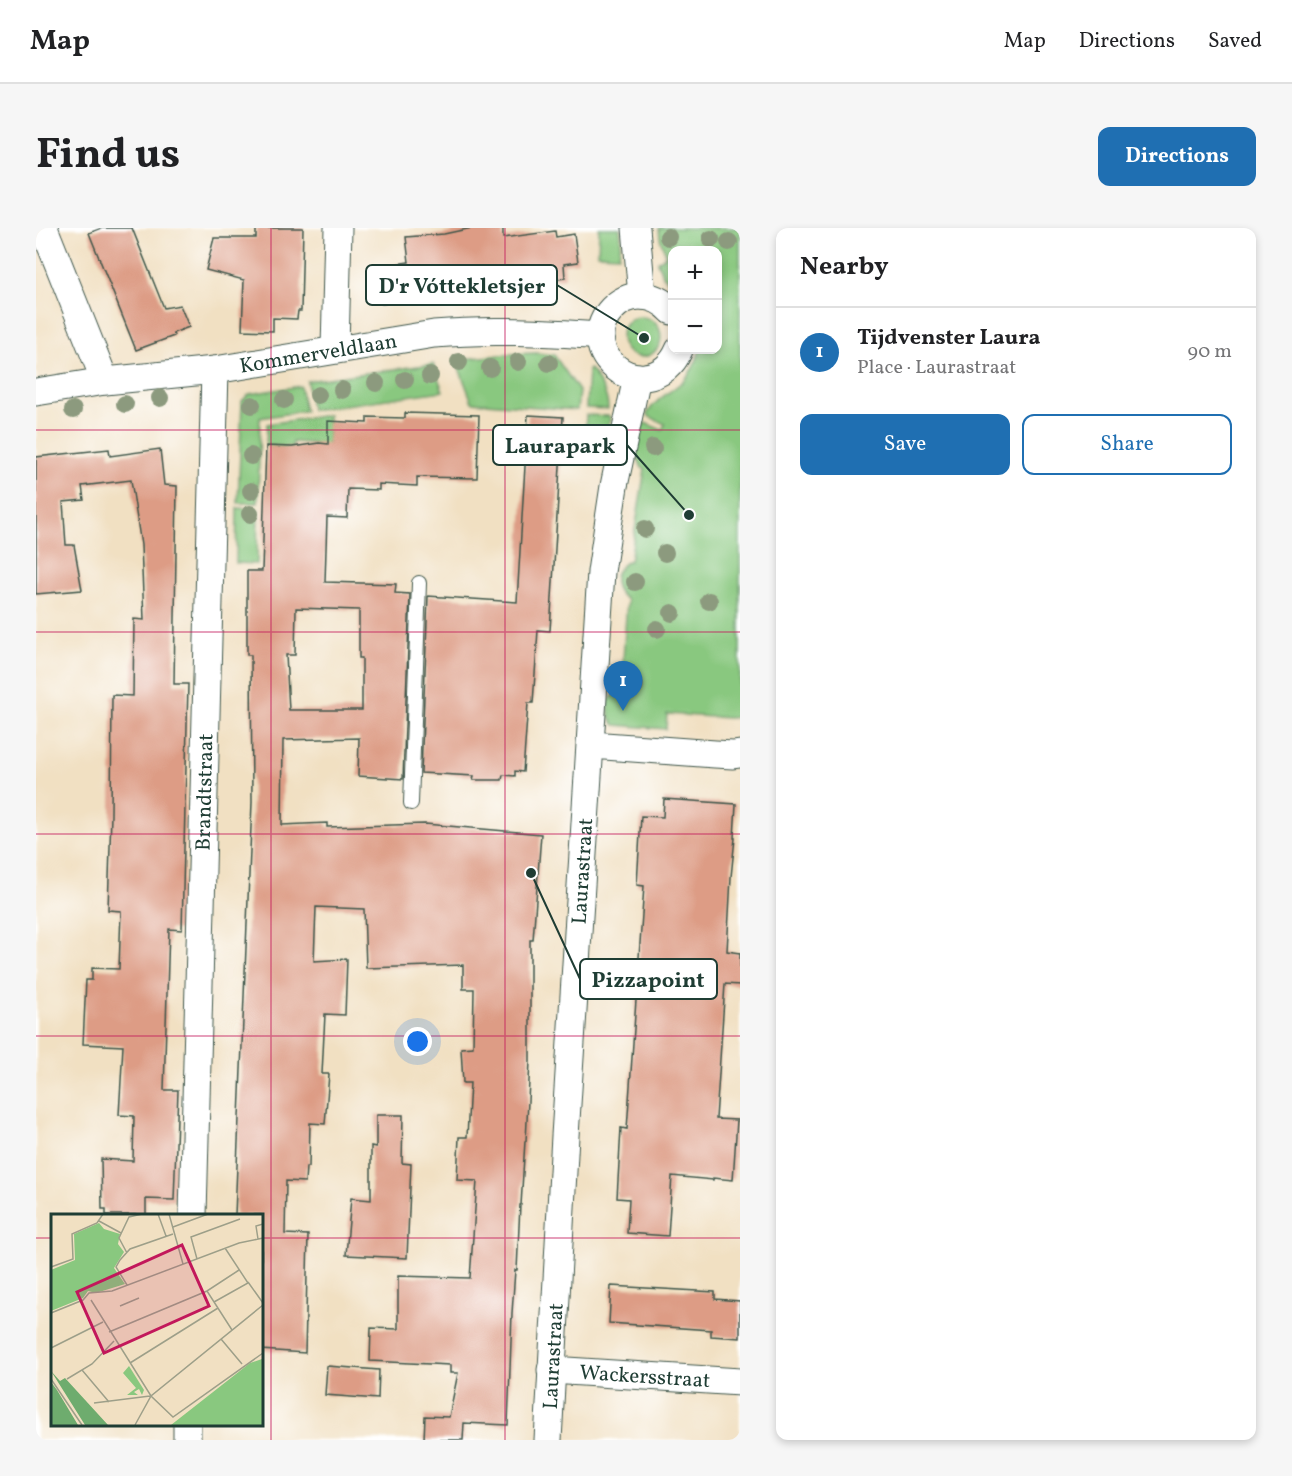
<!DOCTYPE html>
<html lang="en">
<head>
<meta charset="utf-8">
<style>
  :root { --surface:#fff; --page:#f6f6f6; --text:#202124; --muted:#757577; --line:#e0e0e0; --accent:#1f6fb2 }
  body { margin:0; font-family:Vollkorn,serif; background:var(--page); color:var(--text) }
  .controls { position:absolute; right:18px; top:18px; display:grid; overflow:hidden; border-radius:12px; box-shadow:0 3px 9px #0003 }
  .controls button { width:54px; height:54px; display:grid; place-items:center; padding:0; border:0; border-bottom:2px solid var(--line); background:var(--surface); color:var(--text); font:30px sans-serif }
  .you { position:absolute; left:382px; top:814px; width:21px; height:21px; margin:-15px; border:4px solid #fff; border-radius:50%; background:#1a73e8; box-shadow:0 0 0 9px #1a73e833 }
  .badge { display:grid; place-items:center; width:39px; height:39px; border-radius:50%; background:var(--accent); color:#fff; font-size:20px; font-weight:700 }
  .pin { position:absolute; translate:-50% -50px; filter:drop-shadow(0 2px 3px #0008) }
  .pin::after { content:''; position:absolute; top:32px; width:21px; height:18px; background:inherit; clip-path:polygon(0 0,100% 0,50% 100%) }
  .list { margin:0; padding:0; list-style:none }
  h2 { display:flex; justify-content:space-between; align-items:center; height:78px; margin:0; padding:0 24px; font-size:26px }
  h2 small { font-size:20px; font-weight:400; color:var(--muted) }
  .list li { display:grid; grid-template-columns:39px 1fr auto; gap:18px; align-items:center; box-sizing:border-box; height:90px; padding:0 24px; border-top:2px solid var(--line) }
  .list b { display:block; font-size:22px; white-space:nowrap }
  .list p { margin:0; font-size:20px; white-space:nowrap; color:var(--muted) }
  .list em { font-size:20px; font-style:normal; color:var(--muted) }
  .actions { display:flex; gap:12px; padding:18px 24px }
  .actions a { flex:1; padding:14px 0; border:2px solid var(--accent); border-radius:12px; text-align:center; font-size:21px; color:var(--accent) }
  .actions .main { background:var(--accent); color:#fff }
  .map { position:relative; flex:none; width:704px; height:1212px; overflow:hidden; border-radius:12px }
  header { display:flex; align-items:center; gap:36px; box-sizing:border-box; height:84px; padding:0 30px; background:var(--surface); border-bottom:2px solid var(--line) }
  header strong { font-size:28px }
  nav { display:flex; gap:33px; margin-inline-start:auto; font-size:21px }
  .intro { display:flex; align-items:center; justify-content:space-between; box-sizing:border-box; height:144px; padding:0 36px }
  h1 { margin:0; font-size:42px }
  .button { padding:15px 27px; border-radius:12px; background:var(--accent); color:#fff; font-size:21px; font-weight:700 }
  main { display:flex; gap:36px; padding:0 36px }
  aside { flex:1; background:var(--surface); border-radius:12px; box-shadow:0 3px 9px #0003 }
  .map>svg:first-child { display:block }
</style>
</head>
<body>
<header>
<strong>Map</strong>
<nav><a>Map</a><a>Directions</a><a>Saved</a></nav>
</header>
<div class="intro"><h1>Find us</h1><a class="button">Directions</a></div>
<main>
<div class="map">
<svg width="704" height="1212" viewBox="0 0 704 1212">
  <rect width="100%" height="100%" fill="#fff"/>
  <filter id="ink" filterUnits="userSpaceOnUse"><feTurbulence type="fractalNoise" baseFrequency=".0167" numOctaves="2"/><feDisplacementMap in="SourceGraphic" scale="12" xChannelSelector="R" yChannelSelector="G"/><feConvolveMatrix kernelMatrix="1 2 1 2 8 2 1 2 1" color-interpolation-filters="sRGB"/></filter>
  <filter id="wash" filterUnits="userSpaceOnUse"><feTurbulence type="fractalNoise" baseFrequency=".008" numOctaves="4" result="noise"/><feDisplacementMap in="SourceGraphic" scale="24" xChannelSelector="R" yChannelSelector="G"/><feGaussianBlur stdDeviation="1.35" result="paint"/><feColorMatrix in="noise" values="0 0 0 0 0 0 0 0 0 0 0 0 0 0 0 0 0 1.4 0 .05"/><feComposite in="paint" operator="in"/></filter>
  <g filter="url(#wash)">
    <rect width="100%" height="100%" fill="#f1e0c2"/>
    <path fill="#89c87f" stroke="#54825a" stroke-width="1.5" d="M563,0H584L585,13L583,27L562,26Z
      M623,0H704V489L693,490L631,486L630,501L579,497C572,489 572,482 573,472L582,463H585L591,372C582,366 576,356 580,345C582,340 588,336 591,333H594L609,241L606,240L600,227L607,197L609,195L626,202L629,196L612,188L611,186C620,171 633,165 646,154C655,145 661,134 664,122H682V22H636V57L627,47L621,34L623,32L630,28L624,10Z
      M585 109a20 20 0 1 1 40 0a20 20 0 1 1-40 0Z
      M501,125L518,127L543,163L541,182L436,174L420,132L473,126Z
      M397,136L407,163L275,182L271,153Z
      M554,141C563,152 572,167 572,181L550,180L552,142Z
      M264,158L269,183L224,190L222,275H202L206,173L213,166Z
      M292,187V216L257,214L256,219L230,218L231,196Z
      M550,187L573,188L574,190L569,221L558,232L547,231Z
      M201,280L222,281L221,336L200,335Z"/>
    <g id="blocks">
      <path fill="#dd9c85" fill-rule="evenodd" d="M66,0H96L128,80L144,77L153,99L137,105L138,108L100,122L53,5Z
        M220,0H267L265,83H262L261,91L237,90V103L206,102L208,52L170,42L178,10H220Z
        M436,0H467V10L519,3L520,9L538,6L542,34L528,36L529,50L346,76L340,39L373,34L370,9L408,6Z
        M369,185L443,187L441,250L381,249V258L343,256V262L312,261L311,290L291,289L289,354L360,356L359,365L374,366L367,551L322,548L323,510L247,512L246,597L291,595V599L389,596L505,606L497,712H494V833L490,913H489L485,977H484L481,1042H479L476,1085L472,1197L428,1195L427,1212H388L389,1188L413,1189L422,1145H414V1137L334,1133L335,1100L362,1101V1048L434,1050L441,953L421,952L423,909H431L434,855H427L425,820L437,819L438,761H427V737L330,740L328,681L280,679L278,733L311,731L309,787L289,786L286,846H293L289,896L274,895L273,939H270L269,954L250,953L249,1006L272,1007L269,1125L225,1122V987H199L216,574L215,427H211V343H226L230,218L256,219L283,215L292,216V193L331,195V189L369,190ZM260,380L323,382V430H326V482H253L250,427H259Z
        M492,187L527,189L514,403L502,402L497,475H492L487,544L479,543V548L467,547L466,552H437L438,548L385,545L392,368L481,374Z
        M73,221L74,228L124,221L128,257L141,258L138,456H152L146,702L133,701L128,862H142L138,972L110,971V987H70V981H66L65,931L97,933L98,888L83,887L87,818L47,816L50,752H56V740L83,741L85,683L72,682L75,587L76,467L97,468L98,391L108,392L105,317L95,252L46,258L48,272L27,274L30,317H38L46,362L0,366V229Z
        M628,571L700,576L698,610H699L695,649L691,723L704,725V757L689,756L680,891L701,892L697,952L677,950V952L636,948L632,1008L591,1005L593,971L581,970L585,900L591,901L608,658L601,657L605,588L627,589Z
        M340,887H367L366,935L375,936L371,1030L310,1027L315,970L335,972V918L340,919Z
        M575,1058L679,1064V1071L704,1073V1110L675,1108V1102L573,1095Z
        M291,1138L343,1142L342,1171L289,1167Z"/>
    </g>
  </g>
  <g filter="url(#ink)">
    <use href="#blocks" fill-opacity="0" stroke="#3e5549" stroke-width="1.5"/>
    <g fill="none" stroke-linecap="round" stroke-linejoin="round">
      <g stroke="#3e5549" stroke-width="16">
        <path id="lane" d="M375,575L383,355"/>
      </g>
      <g stroke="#3e5549" stroke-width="29">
        <g id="street">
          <path d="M8,0L69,153"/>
          <path d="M600,0L606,68"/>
          <path d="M636,83C594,39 537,103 579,139C587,146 598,150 609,149C625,147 637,136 643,122"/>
          <path d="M299,121L302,0"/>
          <path id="s1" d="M0,164L69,153L179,142L398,106C454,101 509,104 565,108"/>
          <path d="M555,517L679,526L697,527L704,526"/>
          <path id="s2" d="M157,987L179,142"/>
          <path id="s3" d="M515,1142L704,1154"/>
          <path d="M151,1212V1196"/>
          <path id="s4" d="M512,1212L529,908L565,344L578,258L601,149"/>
        </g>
      </g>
      <use href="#lane" stroke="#fff" stroke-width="14"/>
      <use href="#street" stroke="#fff" stroke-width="27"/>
    </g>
    <g fill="#8c9a7e">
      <circle cx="632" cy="9" r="9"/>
      <circle cx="675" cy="11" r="9"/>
      <circle cx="693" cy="14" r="9"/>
      <circle cx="423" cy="134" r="9"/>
      <circle cx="482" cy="134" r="9"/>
      <circle cx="513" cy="135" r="9"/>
      <circle cx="454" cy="140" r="9"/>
      <circle cx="394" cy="148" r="9"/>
      <circle cx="369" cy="152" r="9"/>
      <circle cx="340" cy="155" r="9"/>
      <circle cx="306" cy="162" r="9"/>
      <circle cx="282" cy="167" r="9"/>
      <circle cx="124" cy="170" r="9"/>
      <circle cx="248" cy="172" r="9"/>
      <circle cx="89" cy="176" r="9"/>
      <circle cx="216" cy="177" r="9"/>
      <circle cx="37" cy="182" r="9"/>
      <circle cx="617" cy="220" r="9"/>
      <circle cx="215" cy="228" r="9"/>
      <circle cx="215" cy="263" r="9"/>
      <circle cx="214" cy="286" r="9"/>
      <circle cx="609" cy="301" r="9"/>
      <circle cx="629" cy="325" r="9"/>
      <circle cx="599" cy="354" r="9"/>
      <circle cx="673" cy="373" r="9"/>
      <circle cx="636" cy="385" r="9"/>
      <circle cx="621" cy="401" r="9"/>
      <circle cx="599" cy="458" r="9"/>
    </g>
  </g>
  <path fill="none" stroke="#c2185b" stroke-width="1.5" stroke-opacity="0.55" d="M235,0V1212M469,0V1212M0,202H704M0,404H704M0,606H704M0,808H704M0,1010H16M225,1010H704"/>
  <g text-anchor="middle" stroke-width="5" stroke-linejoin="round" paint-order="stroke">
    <g font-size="21" fill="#1f3d34" stroke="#fff">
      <text dy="7" stroke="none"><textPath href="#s1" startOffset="285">Kommerveldlaan</textPath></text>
      <text dy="7" stroke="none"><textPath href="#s2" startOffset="423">Brandtstraat</textPath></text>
      <text dy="7" stroke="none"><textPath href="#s4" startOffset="570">Laurastraat</textPath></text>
      <text dy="7" stroke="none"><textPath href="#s4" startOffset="84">Laurastraat</textPath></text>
      <text dy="7" stroke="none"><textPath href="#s3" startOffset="94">Wackersstraat</textPath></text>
    </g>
  </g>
  <g transform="translate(15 986)">
    <rect width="212" height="212" fill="#f1e0c2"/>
    <path d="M48,9L53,15L69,20L67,30L73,38L63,54L74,70L45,79L37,77L32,84L0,97V56L24,46L23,20ZM211,145V211H120L199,149ZM78,152L93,176L91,181L88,175L83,178L87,181H76L85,174L72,159Z" fill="#89c87f"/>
    <path d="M0,157L9,167L14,164L57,211H34ZM0,168L6,176L27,211H0Z" fill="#6eac6e"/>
    <path fill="none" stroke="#9d9f89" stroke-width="1.5" d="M107,0L115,22M118,0L132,50M48,7L70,19M122,13L157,0M207,25L205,12L212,10M76,39L68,24L78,3L91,0M146,45L140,23L189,5M0,53L22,45L21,20L46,9L52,0M197,68L212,89M76,71L65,53L69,46L79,35L122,20M156,77L181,116M40,86L100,182L122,203L212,139M163,88L197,69L174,34M69,92L88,84M0,99L32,86L38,79L61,77L188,29L212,24M58,118L156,77L188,56M170,125L191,150M0,134L52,108M79,149L167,94M31,156L58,188M0,165L31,211M16,165L41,150L63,127M43,189L99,182M84,211L100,182L212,91"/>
    <path fill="#c2185b" fill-opacity="0.15" stroke="#c2185b" stroke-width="3" d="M131,31L158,92L53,139L26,78Z"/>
    <rect width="212" height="212" fill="none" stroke="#1f3d34" stroke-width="3"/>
  </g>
  <path fill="none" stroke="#1f3d34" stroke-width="2" d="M608 110L521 57M653 287L591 217M495 645L544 751"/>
  <g fill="#1f3d34" stroke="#fff" stroke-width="2">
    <circle cx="608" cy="110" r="6"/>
    <circle cx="653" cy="287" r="6"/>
    <circle cx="495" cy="645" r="6"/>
  </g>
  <g fill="#fff" stroke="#1f3d34" stroke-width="2">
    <rect x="330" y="37" width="191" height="40" rx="6"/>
    <rect x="457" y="197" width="134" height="40" rx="6"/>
    <rect x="544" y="731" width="137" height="40" rx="6"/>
  </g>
  <g font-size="22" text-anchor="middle" font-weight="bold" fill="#1f3d34">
    <text x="426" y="65">D'r Vóttekletsjer</text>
    <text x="524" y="225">Laurapark</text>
    <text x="612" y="759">Pizzapoint</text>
  </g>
</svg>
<div class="controls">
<button>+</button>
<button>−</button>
</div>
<div class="you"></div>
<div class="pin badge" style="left:587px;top:483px">1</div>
</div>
<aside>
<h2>Nearby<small></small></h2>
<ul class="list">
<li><span class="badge">1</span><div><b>Tijdvenster Laura</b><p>Place · Laurastraat</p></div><em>90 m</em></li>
</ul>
<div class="actions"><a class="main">Save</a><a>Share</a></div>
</aside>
</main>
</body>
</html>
